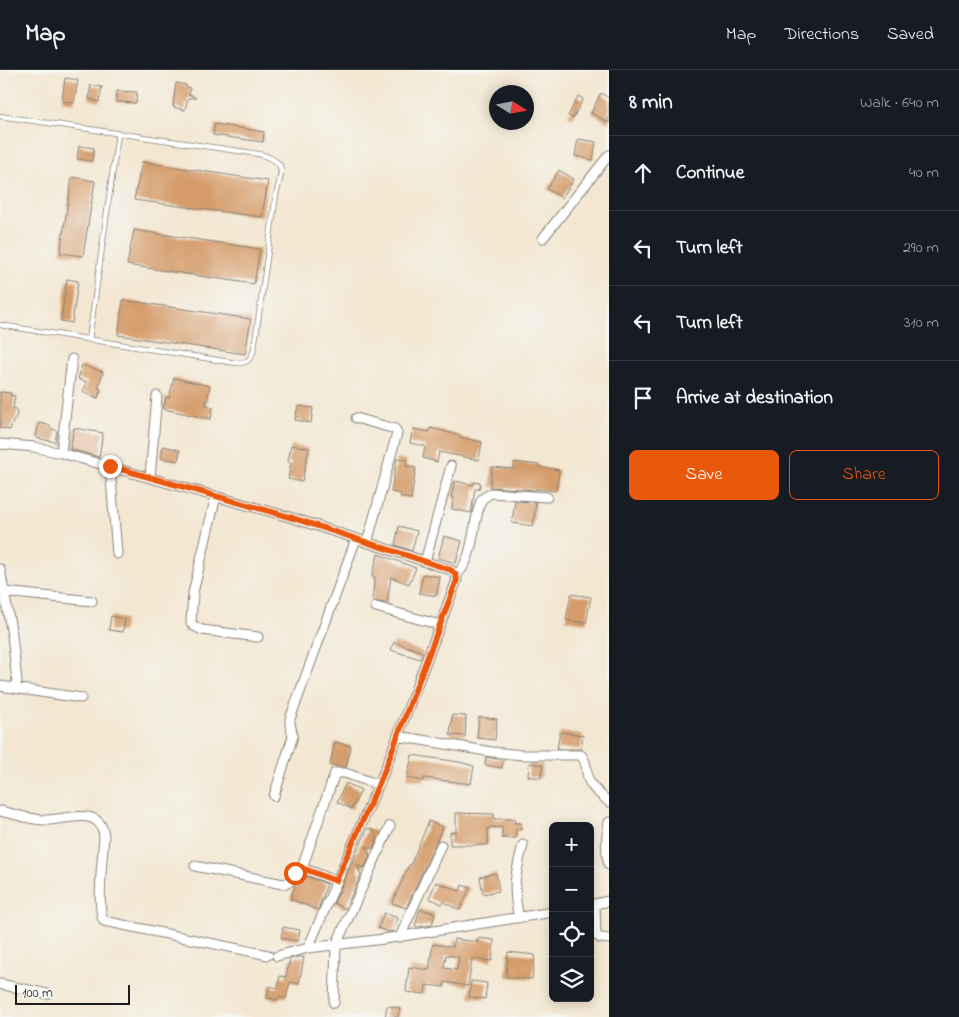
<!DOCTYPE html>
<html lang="en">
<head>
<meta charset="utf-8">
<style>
  :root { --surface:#171b24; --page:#20242c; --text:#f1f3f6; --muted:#9ea1a6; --line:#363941; --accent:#ea580c }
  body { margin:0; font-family:"Indie Flower",sans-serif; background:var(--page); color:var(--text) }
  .controls { position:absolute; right:15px; bottom:15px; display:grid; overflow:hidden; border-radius:8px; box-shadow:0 2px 12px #0003 }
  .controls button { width:45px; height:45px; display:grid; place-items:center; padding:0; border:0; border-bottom:1px solid var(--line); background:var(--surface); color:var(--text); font:25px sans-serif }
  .compass { position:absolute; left:489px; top:15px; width:45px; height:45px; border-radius:50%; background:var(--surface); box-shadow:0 2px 12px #0003; rotate:101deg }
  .scale { position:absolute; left:15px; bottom:12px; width:115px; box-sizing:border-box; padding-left:5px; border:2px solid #1c1c1c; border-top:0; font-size:14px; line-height:18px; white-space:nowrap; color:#1c1c1c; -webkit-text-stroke:4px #f6f6f2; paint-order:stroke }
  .stop { position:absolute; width:15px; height:15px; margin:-11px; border:4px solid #ea580c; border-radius:50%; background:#fff }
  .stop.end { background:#ea580c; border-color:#fff; box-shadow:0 1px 5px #0008 }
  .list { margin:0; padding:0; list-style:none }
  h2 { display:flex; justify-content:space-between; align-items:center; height:65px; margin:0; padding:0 20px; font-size:21px }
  h2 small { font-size:16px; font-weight:400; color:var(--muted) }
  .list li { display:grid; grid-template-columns:32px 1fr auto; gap:15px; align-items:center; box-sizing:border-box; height:75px; padding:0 20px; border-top:1px solid var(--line) }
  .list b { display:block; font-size:19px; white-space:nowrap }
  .list em { font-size:16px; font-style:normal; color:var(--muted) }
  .actions { display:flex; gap:10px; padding:15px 20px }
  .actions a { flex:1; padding:11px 0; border:1px solid var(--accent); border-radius:8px; text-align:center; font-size:18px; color:var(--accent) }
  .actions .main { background:var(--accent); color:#fff }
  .icon { flex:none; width:28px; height:28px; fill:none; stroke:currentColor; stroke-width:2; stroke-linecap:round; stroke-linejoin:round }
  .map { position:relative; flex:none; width:609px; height:947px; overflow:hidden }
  header { display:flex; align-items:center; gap:30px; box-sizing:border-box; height:70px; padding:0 25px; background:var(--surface); border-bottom:1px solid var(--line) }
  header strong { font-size:24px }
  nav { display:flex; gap:28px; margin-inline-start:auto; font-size:18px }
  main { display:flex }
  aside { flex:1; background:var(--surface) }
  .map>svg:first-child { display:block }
</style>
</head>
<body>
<header>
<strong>Map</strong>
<nav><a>Map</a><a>Directions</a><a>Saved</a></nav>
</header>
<main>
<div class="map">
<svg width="609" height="947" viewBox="0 0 609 947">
  <rect width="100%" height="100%" fill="#f6f6f2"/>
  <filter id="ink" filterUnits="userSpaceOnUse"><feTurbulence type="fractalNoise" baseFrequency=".02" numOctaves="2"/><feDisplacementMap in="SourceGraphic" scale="10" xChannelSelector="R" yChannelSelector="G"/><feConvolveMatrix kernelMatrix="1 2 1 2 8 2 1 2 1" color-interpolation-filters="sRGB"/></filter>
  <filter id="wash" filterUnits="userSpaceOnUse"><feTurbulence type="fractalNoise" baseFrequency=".0096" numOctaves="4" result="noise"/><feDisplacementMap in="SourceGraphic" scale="20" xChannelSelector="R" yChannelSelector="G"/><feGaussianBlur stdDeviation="1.12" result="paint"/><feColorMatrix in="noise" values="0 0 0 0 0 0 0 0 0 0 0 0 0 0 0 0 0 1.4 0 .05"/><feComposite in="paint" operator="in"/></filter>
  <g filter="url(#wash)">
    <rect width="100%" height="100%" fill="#f3e7d2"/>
    <g id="blocks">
      <path fill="#d59c6a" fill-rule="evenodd" d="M65,8L78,10L74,33L62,31Z
        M176,13L186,15V17L190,18L189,24L196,28H188L185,40L173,37Z
        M91,15L102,17L99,32L89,29Z
        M117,21L137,22L136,33L116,32Z
        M601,23L609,28V53L591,43Z
        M578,26L583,29L573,48L568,46Z
        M215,54L264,62L263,72L213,65Z
        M578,69L596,72L593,90L575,86Z
        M79,76L94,78L92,91L77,89Z
        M142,92L268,111L262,147L134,130Z
        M559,100L574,109L562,128L547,119Z
        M72,107L95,111L83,186L60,183Z
        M134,160L260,179L254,214L127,195Z
        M67,209L78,211L72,253L61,251Z
        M123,230L251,249L245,284L118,265Z
        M82,295L103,302L98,318L101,319L98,328L83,322L87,312L78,309Z
        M174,308L210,316L206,335L213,337L211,349L163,339L166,327L169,328Z
        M0,322L11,323L10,325L15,326L13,338L16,339L17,343L15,350L14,349L10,360L0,358Z
        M298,336L313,338L311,353L295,350Z
        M39,353L49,355V357L57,361L55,372L36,368Z
        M74,358L103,363L99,387L70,379Z
        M430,358L459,365V367L482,372L479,390L439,382L437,392L423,388L425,376L410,373L413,359L429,362Z
        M291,375L309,378L302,412L288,409L291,392H288Z
        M163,376L180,380L178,391L161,388Z
        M397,388L407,390L406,396L416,398L411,429L400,427L401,424L391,422Z
        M514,392L539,395V397L559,400L556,421L537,419L536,420L490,417L492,397L514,399Z
        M455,411L473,415L474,412L481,413L479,419H475L471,443L452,439L454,427H451Z
        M515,431L536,432L533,456L512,453Z
        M399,456L417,461L412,481L395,475Z
        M444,466L462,471L456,493L438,488Z
        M378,484L416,498L409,514L391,507L387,533L372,531L375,507L372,506Z
        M423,504L440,507L436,526L419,523Z
        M571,524L591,527L586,553L566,550Z
        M111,546L125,549L123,562L109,560Z
        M394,572L423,582L420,589L391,580Z
        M452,645L466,646L465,666L450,665Z
        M479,647L497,649L495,670L477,668Z
        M560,662L583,665L581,679H557Z
        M335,672L351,676L346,697L330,695Z
        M412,685L459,692L474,696L471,714L424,708V711L407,708Z
        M486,687L503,690L502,698L485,695Z
        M529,693L543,695L541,708L528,706Z
        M346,713L361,720L352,739L337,732Z
        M456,743L494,744V749H516L514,753H521V760H516V768H502V757L488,758V775H450V762H456Z
        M429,751L443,757L406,838L392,833L409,795L410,796Z
        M368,758L375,761L377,769L373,779L366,776L370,786L364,798L357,795L361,805L345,839L334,833Z
        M496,803L499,821L483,824L480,807Z
        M303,805L327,814L318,840L290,829L295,815Z
        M436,812L460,821L462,815L470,818L460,840L443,832L442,834L429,828Z
        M420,839L435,843L432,855L419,857L415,856Z
        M384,843L398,848L393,861L388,862L378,858Z
        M283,857L300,860L298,871L281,868Z
        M478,868L494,870L492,891L472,889L468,916L445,912L444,917L426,915L425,924L406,922L409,897L429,900L433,874L453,877L454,869L478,872ZM446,885L459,887L457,900L444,898Z
        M508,882L535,885L532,909L506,907Z
        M298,887H304L299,914L290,912L286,928L279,927L278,930L267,928L269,916L278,918L280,906L286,907L290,889Z
        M471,911L487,913L485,929L469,927Z
        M387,936L400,938L398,947H385Z"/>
    </g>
  </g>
  <g filter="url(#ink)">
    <use href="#blocks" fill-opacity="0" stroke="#888277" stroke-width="1"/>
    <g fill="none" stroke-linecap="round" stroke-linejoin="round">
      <g stroke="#888277" stroke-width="6">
        <path id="service" d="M0,46L259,84C288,92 282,100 276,125L254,279C251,290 247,293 236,293L0,255
          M89,270L118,64"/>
      </g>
      <g stroke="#888277" stroke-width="11">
        <path id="minor" d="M543,168L609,85
          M356,348L395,359L397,363L367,473
          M0,374L34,377L61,383L293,448L451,500L456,505
          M61,383L72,289
          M110,396L117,484
          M150,407L157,326
          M216,426L193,523L191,553L194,556L202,560L258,567
          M425,492L451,396
          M0,499L12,565L17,611L15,617
          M456,505C475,490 472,450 482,429L491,423L547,427
          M4,522L92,531
          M376,537L440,555
          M0,616L81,628
          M398,666L492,682L523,685H581C587,692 586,699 588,708C591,718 601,725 609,732
          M274,726L293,666L290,654V649L356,469
          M0,741C14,744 28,749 42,750C63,752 100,733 104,766C103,782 96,841 104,851L268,885
          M609,752C606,768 605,780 609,795
          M195,796L283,814C293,814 293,802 302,798L336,811
          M302,798L335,703H345L379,715
          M595,834L596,865L600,868L609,869
          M590,835L609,831
          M519,848C512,816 515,806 523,775
          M400,867L441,775
          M308,878L384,702L457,510L456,505
          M277,886L308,878L384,869L553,842
          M0,914L47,924
          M334,933L336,875L390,756"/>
      </g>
      <use href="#service" stroke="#fff" stroke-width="4.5"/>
      <use href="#minor" stroke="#fff" stroke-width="9"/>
    </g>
  </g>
  <g fill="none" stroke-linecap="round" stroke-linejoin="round" filter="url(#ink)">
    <path stroke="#ea580c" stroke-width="6" d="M110,396L293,448L451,500L456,505L457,510L384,702L336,811L302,798L297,800L295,803"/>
  </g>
</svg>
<div class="controls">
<button>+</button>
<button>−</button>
<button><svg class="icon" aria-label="locate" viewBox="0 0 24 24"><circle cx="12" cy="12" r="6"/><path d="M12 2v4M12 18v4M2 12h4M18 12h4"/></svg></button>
<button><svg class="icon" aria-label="layers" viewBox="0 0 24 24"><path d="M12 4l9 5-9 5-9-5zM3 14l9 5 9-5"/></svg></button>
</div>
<svg class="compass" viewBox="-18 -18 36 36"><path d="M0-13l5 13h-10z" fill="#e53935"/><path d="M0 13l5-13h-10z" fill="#9ea1a6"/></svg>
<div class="scale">100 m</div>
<div class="stop" style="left:295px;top:803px"></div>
<div class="stop end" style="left:110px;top:396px"></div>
</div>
<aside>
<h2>8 min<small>Walk · 640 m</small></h2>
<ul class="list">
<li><svg class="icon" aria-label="ahead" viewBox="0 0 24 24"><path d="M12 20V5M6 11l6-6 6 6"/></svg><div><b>Continue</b></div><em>40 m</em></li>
<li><svg class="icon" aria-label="left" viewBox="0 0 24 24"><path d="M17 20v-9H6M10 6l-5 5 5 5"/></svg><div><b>Turn left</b></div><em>290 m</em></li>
<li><svg class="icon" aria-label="left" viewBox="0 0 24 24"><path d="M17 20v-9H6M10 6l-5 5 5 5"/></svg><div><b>Turn left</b></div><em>310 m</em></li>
<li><svg class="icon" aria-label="arrive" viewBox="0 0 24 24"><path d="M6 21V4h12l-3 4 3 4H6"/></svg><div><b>Arrive at destination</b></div></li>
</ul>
<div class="actions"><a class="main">Save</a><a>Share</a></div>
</aside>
</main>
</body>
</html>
